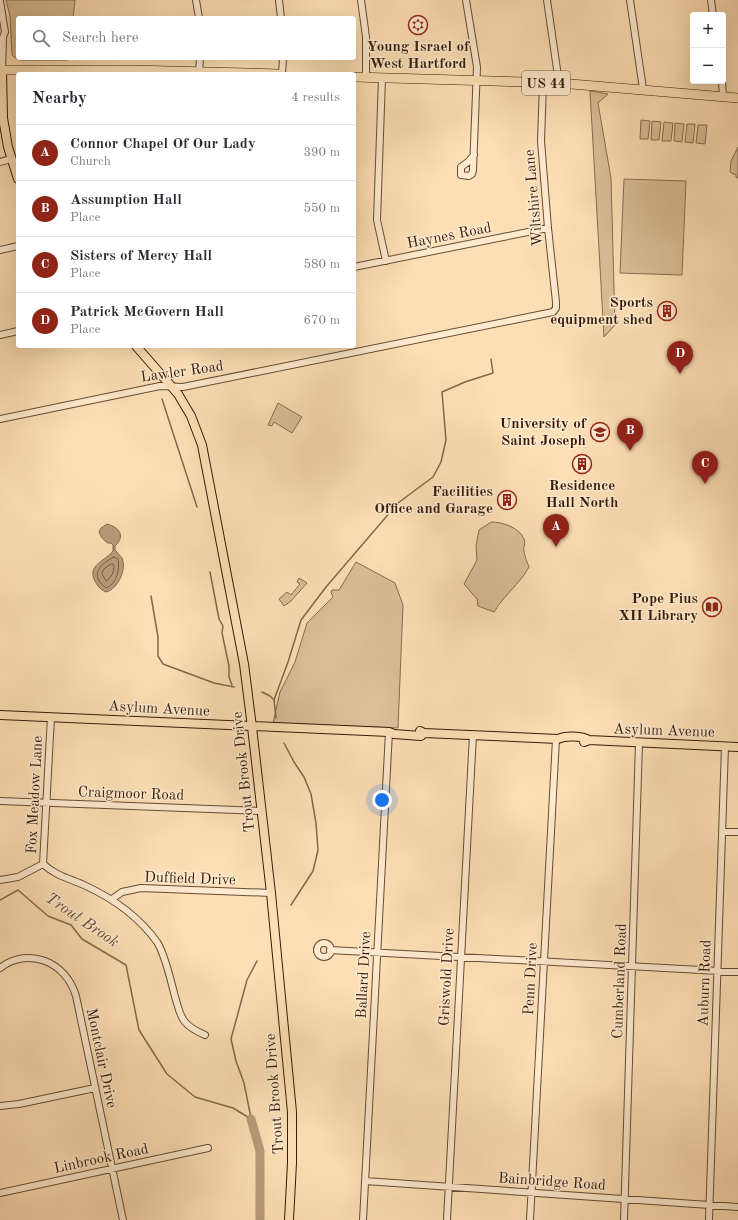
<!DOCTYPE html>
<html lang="en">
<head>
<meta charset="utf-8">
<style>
  :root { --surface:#fff; --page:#f2f2f3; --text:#2b2b33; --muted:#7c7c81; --line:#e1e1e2; --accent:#8f2418 }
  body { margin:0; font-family:"Old Standard TT",serif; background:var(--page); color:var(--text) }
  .controls { position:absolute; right:12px; top:12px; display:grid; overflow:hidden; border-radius:4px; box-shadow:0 4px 16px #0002 }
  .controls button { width:36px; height:36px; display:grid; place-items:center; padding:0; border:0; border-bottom:1px solid var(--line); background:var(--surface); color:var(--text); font:20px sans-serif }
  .you { position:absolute; left:382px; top:800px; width:14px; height:14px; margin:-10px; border:3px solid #fff; border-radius:50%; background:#1a73e8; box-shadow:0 0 0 6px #1a73e833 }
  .badge { display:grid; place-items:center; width:26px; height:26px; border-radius:50%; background:var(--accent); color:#fff; font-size:13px; font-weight:700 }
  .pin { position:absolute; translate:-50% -33px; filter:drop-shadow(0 1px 2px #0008) }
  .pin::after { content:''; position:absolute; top:21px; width:14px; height:12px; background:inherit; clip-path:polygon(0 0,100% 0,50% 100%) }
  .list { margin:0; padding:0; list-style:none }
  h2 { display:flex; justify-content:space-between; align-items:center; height:52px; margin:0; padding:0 16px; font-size:17px }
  h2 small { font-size:13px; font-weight:400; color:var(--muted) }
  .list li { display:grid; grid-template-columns:26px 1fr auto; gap:12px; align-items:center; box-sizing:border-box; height:56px; padding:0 16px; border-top:1px solid var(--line) }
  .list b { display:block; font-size:15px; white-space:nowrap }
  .list p { margin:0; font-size:13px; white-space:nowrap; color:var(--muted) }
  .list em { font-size:13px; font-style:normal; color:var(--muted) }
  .icon { flex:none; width:22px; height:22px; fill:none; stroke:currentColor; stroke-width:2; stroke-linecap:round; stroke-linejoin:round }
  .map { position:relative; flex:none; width:738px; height:1220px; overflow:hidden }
  .search { position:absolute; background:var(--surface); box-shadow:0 4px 16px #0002; left:16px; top:16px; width:340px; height:44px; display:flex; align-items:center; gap:10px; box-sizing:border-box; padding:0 14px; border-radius:4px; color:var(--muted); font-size:15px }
  .panel { position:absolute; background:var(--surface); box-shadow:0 4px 16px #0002; left:16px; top:72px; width:340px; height:276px; border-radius:4px }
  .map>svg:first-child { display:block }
</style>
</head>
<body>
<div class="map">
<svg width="738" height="1220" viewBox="0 0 738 1220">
  <rect width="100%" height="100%" fill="#fedfb5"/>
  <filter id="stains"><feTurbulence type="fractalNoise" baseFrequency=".005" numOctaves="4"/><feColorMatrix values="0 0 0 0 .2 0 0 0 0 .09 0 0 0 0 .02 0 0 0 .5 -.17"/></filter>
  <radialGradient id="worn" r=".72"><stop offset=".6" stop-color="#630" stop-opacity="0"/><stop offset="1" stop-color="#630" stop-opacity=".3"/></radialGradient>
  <path fill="#dcbe98" stroke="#886c50" d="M6,0H75L73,18H18V58H68V60H20L14,57L12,55L10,16Z
    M590,91L608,94L598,103L611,178L615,325L604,337Z
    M641,120L650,121L648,139H640Z
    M652,121L661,122L659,140H651Z
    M664,122L673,123L671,141H662Z
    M675,123L684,124L682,142L674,141Z
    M687,124H695L693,143L685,142Z
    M698,125H707L705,144L696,143Z
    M738,147V178L736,177V175L730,172L731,161Z
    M624,179L686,181L682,275L620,273Z
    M278,403L302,417L292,433L274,422L272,426L268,425Z
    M491,522C502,522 519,527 524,539C526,543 523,547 524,551C525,557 527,562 529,567C519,585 504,595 494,612L478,606L477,599L464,584L477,560L476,546L479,530Z
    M356,562L395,583L403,605L398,728L273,723L280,692L295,662L307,623L333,597L331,592L332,590H339Z
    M299,578L307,583L291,601L284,606L279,599L287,592L291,595L300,584L297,582Z"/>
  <path fill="#b99c7a" stroke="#84684c" d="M107,524C119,527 126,536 115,546V550C117,553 120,555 122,558C127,569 118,589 106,592C101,590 97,586 95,581C86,565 107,560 113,551V545L111,543H108C103,540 101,537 99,532L101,528Z"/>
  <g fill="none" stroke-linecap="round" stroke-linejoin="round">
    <path stroke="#765c41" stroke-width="1" d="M114,557L118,559C120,569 117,584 106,588C89,575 100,564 114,557Z
      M111,564H113L114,566L113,573L108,580L106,581L102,574L103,570Z"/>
    <path stroke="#84684c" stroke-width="1.5" d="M162,399L197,507
      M210,572L219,619L223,626L222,633L229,666V677L232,685
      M151,596L158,637V656L163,664L214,683L234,687
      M262,692L270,696L274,700
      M276,718L274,700L288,662L301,620L326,587L398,503L433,477L441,462L446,440L442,392L465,382L493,373L491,359
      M284,743L294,762L304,777L311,794L316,823L318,850L313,871L291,905
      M0,900L18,890L48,916L71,925L82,939L126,965L139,1030L167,1074L195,1097L233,1108L251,1119
      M251,1118L244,1083L236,1061L231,1039L247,980L257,961"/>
    <path stroke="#b99c7a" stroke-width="9" d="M251,1119L260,1151V1220"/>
    <g stroke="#664c33" stroke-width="8">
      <path id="minor" d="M196,0L199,18
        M279,0L281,18
        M361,0L366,37V78
        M466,0L477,67L473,170L472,174L469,176L461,175V167L468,162L474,155
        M547,0L559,83
        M630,0L643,89
        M711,0L713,15
        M0,1L5,32L3,37L2,70
        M199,72L200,58
        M282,74L283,58
        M382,78L377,220L386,261
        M722,81L723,97
        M0,162L11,159
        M0,250L18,246
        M354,267L548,228
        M0,335L18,331
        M0,419L160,386L183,387L553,312L556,308V302L548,228L541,141L543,83
        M0,801L261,811
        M722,832H738
        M43,864C56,876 71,879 86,886C114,899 139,917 157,942C166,956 171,983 176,1000C178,1007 180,1016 185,1022C190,1028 198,1032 205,1035
        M43,864L51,717
        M0,880L18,877L43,864
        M112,899L122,892L141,888L271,893
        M317 950a7 7 0 1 1 14 0a7 7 0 1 1-14 0Z
        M330,950L738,972
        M0,968C29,946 66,962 76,996L123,1220
        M0,1106L19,1104L95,1088
        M365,1181L738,1207
        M0,1193L208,1148
        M363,1220L389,732
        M447,1220L473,735
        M530,1220L556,739
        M624,1220L639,743
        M709,1220L725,746"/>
    </g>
    <g stroke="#341b08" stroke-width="10">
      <path id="major" d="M2,70L3,118L8,147L18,179
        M136,346L178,394L191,416L202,445L244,664L252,727L271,893L292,1112V1163L289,1220
        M0,715L389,732L394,734L421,736L424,733
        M420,731L424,733L558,739C566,735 582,736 589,740
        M584,742L589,740L738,747"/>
    </g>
    <g stroke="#341b08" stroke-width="10">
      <path id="highway" d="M0,70H133L279,74
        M354,77L559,83L738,98"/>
    </g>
    <use href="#minor" stroke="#feeacf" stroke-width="6"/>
    <use href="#major" stroke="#fedfb5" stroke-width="8"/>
    <use href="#highway" stroke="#fedfb5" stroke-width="9"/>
  </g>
  <defs>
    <g id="synagogue-ring" transform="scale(1)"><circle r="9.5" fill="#feeacf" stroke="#8f2418" stroke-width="1.5"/><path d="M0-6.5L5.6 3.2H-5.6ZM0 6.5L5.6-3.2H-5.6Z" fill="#8f2418"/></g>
    <g id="building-ring" transform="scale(1)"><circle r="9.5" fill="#feeacf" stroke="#8f2418" stroke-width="1.5"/><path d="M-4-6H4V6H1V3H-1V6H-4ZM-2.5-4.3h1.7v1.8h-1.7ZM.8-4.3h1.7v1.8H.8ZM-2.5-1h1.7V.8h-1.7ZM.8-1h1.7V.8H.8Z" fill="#8f2418"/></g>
    <g id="university-ring" transform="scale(1)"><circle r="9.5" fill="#feeacf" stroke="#8f2418" stroke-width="1.5"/><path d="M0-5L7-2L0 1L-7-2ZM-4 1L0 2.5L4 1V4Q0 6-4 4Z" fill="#8f2418"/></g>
    <g id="library-ring" transform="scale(1)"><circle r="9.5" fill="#feeacf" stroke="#8f2418" stroke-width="1.5"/><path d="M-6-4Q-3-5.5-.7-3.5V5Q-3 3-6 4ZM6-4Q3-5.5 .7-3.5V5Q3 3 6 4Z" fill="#8f2418"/></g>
  </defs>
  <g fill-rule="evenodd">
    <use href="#synagogue-ring" x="418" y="25"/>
    <use href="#building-ring" x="667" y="311"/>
    <use href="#university-ring" x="600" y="432"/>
    <use href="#building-ring" x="582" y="464"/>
    <use href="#building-ring" x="507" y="500"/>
    <use href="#library-ring" x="712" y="607"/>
  </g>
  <g text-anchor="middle" stroke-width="3" stroke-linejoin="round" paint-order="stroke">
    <rect fill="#feeacf" stroke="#715944" stroke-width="1" x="522" y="71" width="48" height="24" rx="3"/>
    <g font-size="14" font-weight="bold" fill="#341b08">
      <text x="546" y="88">US 44</text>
    </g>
    <g font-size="15" font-weight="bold" fill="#341b08" stroke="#feeacf" text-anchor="end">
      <text x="418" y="51" text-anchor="middle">Young Israel of<tspan x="418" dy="17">West Hartford</tspan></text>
      <text x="653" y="307">Sports<tspan x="653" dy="17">equipment shed</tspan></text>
      <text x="586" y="428">University of<tspan x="586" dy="17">Saint Joseph</tspan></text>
      <text x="582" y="490" text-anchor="middle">Residence<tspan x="582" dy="17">Hall North</tspan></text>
      <text x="493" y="496">Facilities<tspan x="493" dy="17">Office and Garage</tspan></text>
      <text x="698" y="603">Pope Pius<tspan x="698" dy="17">XII Library</tspan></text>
    </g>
    <g font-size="15" fill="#341b08" stroke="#feeacf">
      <text transform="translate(533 198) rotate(-95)" y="5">Wiltshire Lane</text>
      <text transform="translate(449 235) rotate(-11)" y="5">Haynes Road</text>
      <text transform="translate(182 371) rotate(-8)" y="5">Lawler Road</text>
      <text transform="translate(159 708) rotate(3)" y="5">Asylum Avenue</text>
      <text transform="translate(664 730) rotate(2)" y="5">Asylum Avenue</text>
      <text transform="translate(243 772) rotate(-96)" y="5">Trout Brook Drive</text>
      <text transform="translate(131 793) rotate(2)" y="5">Craigmoor Road</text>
      <text transform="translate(34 795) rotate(-87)" y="5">Fox Meadow Lane</text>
      <text transform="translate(190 878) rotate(2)" y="5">Duffield Drive</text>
      <text transform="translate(363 975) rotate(-87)" y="5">Ballard Drive</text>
      <text transform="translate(446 977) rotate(-87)" y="5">Griswold Drive</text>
      <text transform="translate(530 979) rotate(-87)" y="5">Penn Drive</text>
      <text transform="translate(619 981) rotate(-88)" y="5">Cumberland Road</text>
      <text transform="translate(704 983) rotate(-88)" y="5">Auburn Road</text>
      <text transform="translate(102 1058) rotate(78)" y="5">Montclair Drive</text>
      <text transform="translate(274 1094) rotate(-94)" y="5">Trout Brook Drive</text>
      <text transform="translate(101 1158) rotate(-12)" y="5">Linbrook Road</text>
      <text transform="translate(552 1181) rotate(4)" y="5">Bainbridge Road</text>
    </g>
    <g font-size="16" font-style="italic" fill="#634830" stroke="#feeacf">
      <text transform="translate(83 919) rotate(34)" y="6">Trout Brook</text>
    </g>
  </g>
  <rect width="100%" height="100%" filter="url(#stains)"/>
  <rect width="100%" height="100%" fill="url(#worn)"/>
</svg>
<div class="controls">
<button>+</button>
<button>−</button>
</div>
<div class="you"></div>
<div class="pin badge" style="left:556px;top:547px">A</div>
<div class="pin badge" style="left:630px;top:451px">B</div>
<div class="pin badge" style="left:705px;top:484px">C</div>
<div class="pin badge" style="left:680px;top:374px">D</div>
<div class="search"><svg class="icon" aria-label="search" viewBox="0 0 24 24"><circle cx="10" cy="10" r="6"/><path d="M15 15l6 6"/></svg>Search here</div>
<section class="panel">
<h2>Nearby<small>4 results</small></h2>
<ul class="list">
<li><span class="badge">A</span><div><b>Connor Chapel Of Our Lady</b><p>Church</p></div><em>390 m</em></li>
<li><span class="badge">B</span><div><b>Assumption Hall</b><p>Place</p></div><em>550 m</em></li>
<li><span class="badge">C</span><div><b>Sisters of Mercy Hall</b><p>Place</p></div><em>580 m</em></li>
<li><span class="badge">D</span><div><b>Patrick McGovern Hall</b><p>Place</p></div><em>670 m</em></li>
</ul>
</section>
</div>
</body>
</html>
